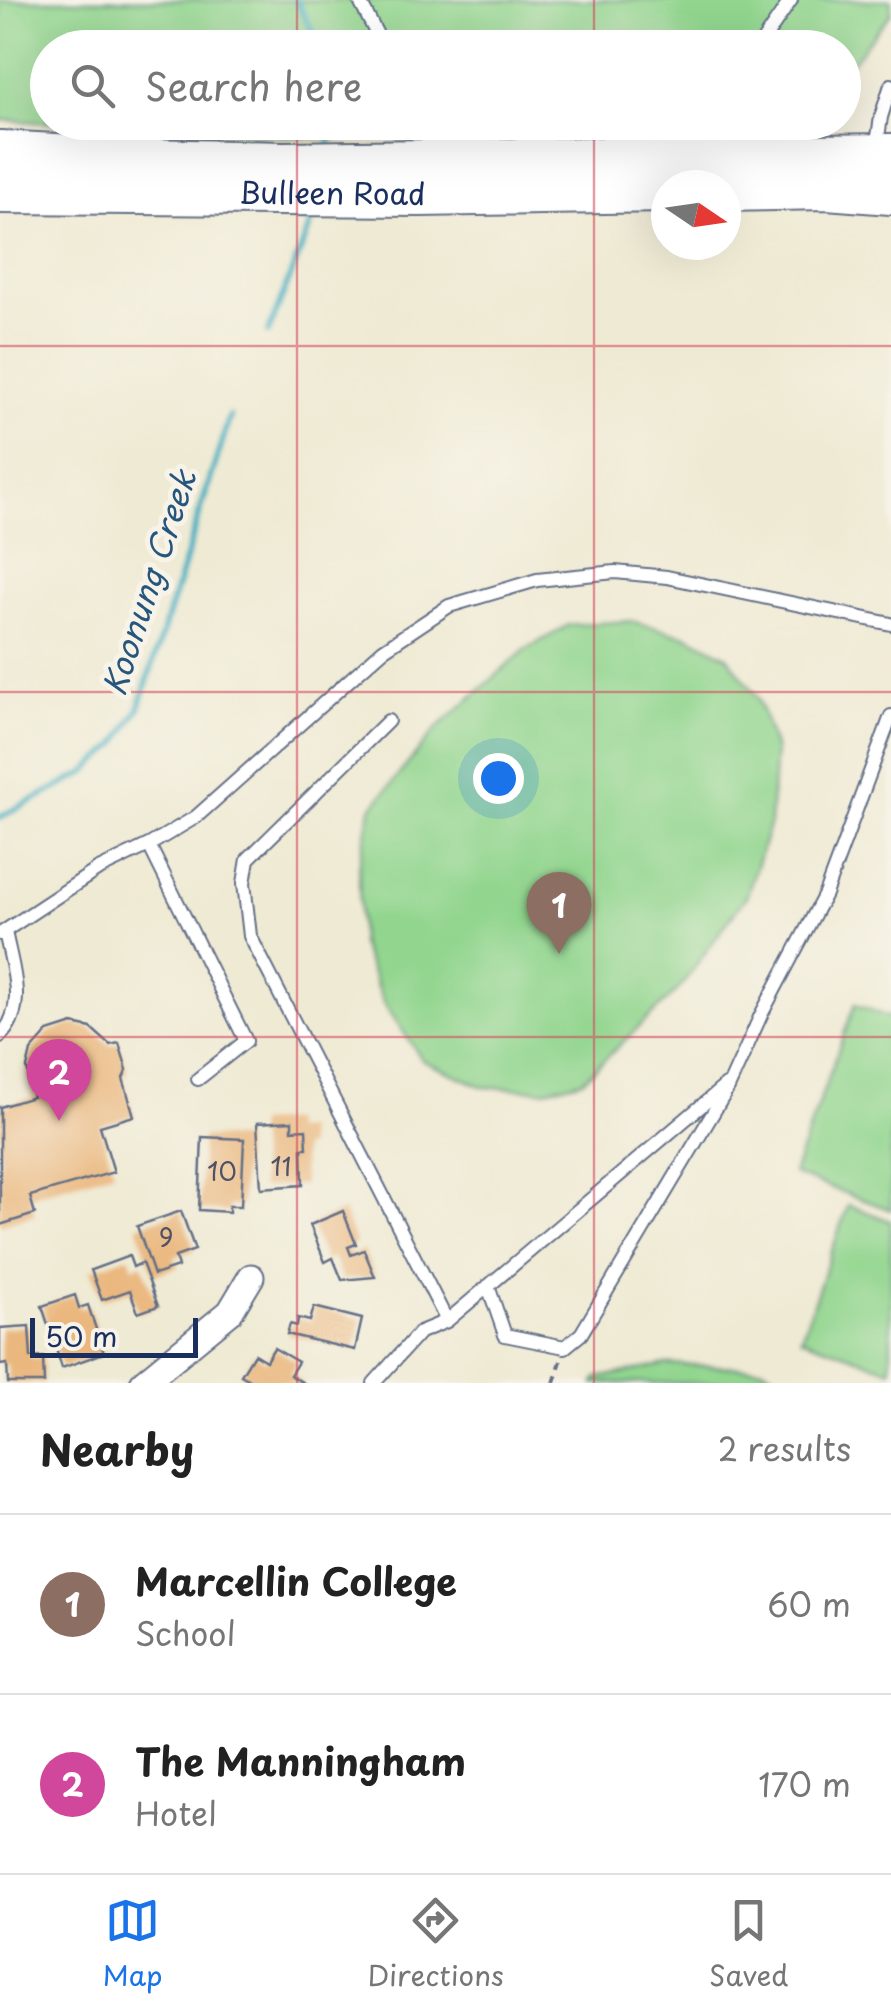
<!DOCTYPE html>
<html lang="en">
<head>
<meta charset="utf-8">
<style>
  :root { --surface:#fff; --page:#f2f2f2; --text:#222; --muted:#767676; --line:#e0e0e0; --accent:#1a73e8 }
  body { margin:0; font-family:"Playpen Sans",sans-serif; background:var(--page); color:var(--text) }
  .compass { position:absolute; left:651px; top:170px; width:90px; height:90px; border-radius:50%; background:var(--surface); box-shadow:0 10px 40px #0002; rotate:103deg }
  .scale { position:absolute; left:30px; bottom:25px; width:168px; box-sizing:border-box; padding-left:10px; border:5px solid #1b2f5e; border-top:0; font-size:28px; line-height:35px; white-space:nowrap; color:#1b2f5e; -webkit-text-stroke:8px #f7f3e8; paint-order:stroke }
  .you { position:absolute; left:498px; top:778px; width:35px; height:35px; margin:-25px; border:8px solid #fff; border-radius:50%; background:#1a73e8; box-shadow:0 0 0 15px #1a73e833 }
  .badge { display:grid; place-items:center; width:65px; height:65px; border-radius:50%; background:var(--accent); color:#fff; font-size:32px; font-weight:700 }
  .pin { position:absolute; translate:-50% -82px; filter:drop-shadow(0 2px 5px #0008) }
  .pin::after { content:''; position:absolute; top:52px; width:35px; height:30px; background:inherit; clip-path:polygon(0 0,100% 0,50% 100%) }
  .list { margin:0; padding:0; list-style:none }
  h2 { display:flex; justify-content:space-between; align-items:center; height:130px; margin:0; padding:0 40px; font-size:42px }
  h2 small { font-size:32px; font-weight:400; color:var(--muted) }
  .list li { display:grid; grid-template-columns:65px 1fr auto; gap:30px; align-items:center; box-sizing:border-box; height:180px; padding:0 40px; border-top:2px solid var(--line) }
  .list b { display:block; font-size:38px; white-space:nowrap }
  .list p { margin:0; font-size:32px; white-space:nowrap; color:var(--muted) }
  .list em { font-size:32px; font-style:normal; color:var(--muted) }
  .icon { flex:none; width:55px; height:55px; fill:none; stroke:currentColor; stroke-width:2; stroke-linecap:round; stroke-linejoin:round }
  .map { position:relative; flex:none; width:891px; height:1383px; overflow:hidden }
  .search { position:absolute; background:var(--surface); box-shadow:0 10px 40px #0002; left:30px; right:30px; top:30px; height:110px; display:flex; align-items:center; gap:25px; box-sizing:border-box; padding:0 35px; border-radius:55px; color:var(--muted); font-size:38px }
  .sheet { height:490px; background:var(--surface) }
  nav { display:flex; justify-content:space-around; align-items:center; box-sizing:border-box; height:140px; border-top:2px solid var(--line); background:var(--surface); font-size:28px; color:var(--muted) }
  nav a { display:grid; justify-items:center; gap:5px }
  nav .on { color:var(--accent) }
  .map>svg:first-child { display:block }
</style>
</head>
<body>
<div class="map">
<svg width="891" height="1383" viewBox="0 0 891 1383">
  <rect width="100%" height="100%" fill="#f7f3e8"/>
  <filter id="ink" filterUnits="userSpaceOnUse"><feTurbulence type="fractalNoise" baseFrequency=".01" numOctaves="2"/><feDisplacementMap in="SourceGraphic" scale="20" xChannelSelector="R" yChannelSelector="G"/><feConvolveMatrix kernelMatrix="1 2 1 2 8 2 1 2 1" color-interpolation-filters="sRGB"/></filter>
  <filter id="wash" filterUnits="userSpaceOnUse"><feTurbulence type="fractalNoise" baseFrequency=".0048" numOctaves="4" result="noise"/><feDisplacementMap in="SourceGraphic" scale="40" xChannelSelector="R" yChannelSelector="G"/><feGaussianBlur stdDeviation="2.25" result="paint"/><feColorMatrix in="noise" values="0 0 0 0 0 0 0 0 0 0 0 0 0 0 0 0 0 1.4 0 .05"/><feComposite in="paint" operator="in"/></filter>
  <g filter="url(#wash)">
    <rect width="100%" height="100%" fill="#efead3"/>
    <path fill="#91d58e" stroke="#568276" stroke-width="2.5" d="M0,0H891V13L844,72V48H48V122L804,123L793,136L331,139L0,120Z
      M631,621L690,637L727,656L758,698L775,750L770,823L747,895L679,989L583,1080L544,1090L483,1087L423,1061L383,1002L360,944L359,867L371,809L437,728L525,650L569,625Z
      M855,1004L891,1018V1210L793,1174Z
      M848,1205L891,1221V1370L801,1338Z
      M667,1364L763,1368L791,1383H594L597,1378Z"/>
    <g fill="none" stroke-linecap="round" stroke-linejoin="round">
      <path stroke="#44b0c2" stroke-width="6" d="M296,0L321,48
        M329,147L334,122
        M268,333L309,229L314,208
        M0,817L85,773L117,744L139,708L230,416"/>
    </g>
    <g id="blocks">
      <path fill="#eab77e" d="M73,1024L91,1028L110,1045L119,1043L127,1070L123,1078L134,1116L100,1126L114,1172L30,1196L35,1214L0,1225V1107L33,1097L27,1068L31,1051L48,1032Z
        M292,1121V1130L306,1129L307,1148H302L303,1185L261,1188L257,1123Z
        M202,1137L244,1139L241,1206H229V1212L199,1210Z
        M181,1211L195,1250L175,1257L178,1267L154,1275L137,1226Z
        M343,1211L356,1244L348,1247L351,1255L364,1250L375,1277L342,1280L333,1258L325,1262L310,1225Z
        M129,1256L133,1267L142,1263L158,1306L138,1313L130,1290L102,1300L91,1270Z
        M75,1295L79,1308L88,1305L104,1353L62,1368L42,1306Z
        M314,1307L362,1319L355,1350L287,1334L290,1324L297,1326L298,1318L310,1321Z
        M29,1326L31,1358L43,1357L44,1383H8L7,1364L0,1365V1328Z
        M274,1348L298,1362L290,1375L304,1383H255L241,1375L254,1354L266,1361Z"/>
    </g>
  </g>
  <g filter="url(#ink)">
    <use href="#blocks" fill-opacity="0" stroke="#657087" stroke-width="2.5"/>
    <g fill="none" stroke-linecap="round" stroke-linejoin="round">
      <g stroke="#657087" stroke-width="16">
        <path id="service" d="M359,0L384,48
          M758,48L791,0
          M533,122L643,128L685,122
          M876,150L881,117L891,85
          M388,721L248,859L244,883L250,936L447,1321
          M149,845L196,817L383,650L449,606L537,580L615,572L667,577L891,624
          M0,934L97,870L149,845L246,1041L198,1079
          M0,1036C29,1008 11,965 5,931
          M488,1286L505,1335L565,1347L581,1334L728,1088L761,1015L825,894L891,716
          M374,1383L420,1332L447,1321L726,1085"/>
      </g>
      <g stroke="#657087" stroke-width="29">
        <path id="minor" d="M143,1383L230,1312L251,1277"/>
      </g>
      <g stroke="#657087" stroke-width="46">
        <g id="trunk">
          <path d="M0,152L145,160L284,163L891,155"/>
          <path d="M726,190L827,188L891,193"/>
          <path id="s1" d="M0,192L420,195L666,191"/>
        </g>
      </g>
      <path stroke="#657087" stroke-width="4" stroke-dasharray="8 8" stroke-linecap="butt" d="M554,1383L561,1361"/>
      <use href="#service" stroke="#fff" stroke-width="12"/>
      <use href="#minor" stroke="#fff" stroke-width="25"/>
      <use href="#trunk" stroke="#fff" stroke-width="42"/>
    </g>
  </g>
  <path fill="none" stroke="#d1495b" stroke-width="2.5" stroke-opacity="0.55" d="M297,0V48M594,0V48M297,122V1383M594,122V1383M0,346H891M0,692H891M0,1037H891"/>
  <g text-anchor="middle" stroke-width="10" stroke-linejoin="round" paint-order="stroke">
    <g font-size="25" fill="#4f5166">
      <text x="281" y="1176">11</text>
      <text x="222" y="1181">10</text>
      <text x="166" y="1247">9</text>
    </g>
    <g font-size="30" fill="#1b2f5e" stroke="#f7f3e8">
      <text dy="10" stroke="none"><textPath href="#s1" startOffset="332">Bulleen Road</textPath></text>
    </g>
    <g font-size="32" font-style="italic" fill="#27567c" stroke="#f7f3e8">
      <text transform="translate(150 583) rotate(-72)" y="11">Koonung Creek</text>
    </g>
  </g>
</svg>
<svg class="compass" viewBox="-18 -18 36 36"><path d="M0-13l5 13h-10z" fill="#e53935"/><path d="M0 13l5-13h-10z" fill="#767676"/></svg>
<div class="scale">50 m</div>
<div class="you"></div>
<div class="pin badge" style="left:559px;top:954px;background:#8d6e63">1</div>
<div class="pin badge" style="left:59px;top:1121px;background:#d1479c">2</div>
<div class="search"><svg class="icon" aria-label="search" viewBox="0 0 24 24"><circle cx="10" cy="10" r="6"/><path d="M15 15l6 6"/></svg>Search here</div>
</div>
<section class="sheet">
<h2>Nearby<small>2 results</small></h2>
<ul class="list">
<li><span class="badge" style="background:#8d6e63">1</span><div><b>Marcellin College</b><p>School</p></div><em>60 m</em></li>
<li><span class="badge" style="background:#d1479c">2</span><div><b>The Manningham</b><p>Hotel</p></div><em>170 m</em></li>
</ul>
</section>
<nav>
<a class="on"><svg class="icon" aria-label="map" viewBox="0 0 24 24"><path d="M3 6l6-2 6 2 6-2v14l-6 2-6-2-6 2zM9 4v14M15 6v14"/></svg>Map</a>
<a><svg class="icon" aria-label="directions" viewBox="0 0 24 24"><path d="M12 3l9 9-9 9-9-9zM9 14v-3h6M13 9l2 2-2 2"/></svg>Directions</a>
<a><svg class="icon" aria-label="saved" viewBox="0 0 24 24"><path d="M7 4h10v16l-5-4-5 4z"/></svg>Saved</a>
</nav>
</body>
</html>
